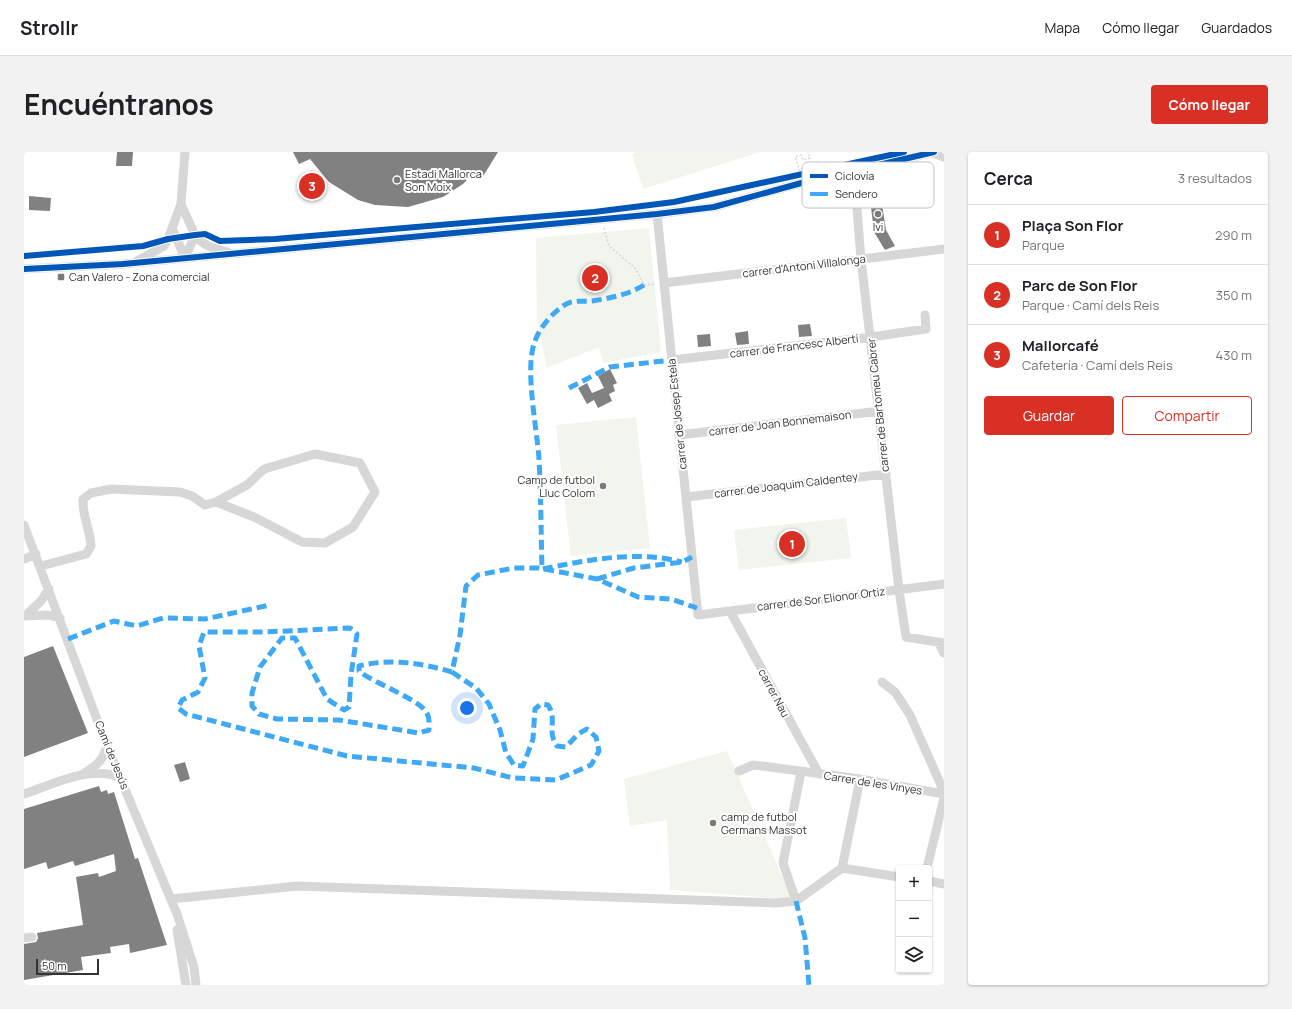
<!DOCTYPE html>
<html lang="es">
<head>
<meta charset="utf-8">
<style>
  :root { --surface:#fff; --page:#f2f2f2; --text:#202124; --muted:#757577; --line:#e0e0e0; --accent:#d93025 }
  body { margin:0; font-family:Manrope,sans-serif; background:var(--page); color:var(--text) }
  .controls { position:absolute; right:12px; bottom:12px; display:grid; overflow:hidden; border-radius:4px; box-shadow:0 1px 3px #0004 }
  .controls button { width:36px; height:36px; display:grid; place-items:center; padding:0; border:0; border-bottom:1px solid var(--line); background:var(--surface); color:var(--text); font:20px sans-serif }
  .scale { position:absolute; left:12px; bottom:10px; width:63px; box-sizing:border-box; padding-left:4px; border:2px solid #333; border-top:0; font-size:11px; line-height:14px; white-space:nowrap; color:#333; -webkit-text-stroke:3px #fff; paint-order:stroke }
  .you { position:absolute; left:443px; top:556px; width:14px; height:14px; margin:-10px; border:3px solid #fff; border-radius:50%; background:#1a73e8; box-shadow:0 0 0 6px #1a73e833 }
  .badge { display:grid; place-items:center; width:26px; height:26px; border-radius:50%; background:var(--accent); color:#fff; font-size:13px; font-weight:700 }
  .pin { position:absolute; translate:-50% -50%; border:2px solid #fff; box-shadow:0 1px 4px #0006 }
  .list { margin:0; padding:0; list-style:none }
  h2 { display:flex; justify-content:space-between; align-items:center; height:52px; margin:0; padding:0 16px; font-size:17px }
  h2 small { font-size:13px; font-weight:400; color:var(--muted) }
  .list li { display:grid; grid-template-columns:26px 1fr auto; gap:12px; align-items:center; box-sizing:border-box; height:60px; padding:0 16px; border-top:1px solid var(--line) }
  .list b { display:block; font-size:15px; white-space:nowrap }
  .list p { margin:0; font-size:13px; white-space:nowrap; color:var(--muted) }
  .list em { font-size:13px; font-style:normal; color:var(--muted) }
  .actions { display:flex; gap:8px; padding:12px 16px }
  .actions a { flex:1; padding:9px 0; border:1px solid var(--accent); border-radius:4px; text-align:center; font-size:14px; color:var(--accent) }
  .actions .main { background:var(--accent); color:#fff }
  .icon { flex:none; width:22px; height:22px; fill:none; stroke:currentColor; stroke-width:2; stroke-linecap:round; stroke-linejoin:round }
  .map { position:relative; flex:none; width:920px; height:833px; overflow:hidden; border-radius:4px }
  header { display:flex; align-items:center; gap:24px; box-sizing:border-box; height:56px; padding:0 20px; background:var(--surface); border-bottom:1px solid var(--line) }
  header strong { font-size:19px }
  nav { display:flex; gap:22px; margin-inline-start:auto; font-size:14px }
  .intro { display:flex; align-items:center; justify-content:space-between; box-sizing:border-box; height:96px; padding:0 24px }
  h1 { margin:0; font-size:28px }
  .button { padding:10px 18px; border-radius:4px; background:var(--accent); color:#fff; font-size:14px; font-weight:700 }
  main { display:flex; gap:24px; padding:0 24px }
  aside { flex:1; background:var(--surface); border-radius:4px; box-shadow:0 1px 3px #0004 }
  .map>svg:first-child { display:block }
</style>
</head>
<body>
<header>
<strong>Strollr</strong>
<nav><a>Mapa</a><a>Cómo llegar</a><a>Guardados</a></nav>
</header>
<div class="intro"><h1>Encuéntranos</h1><a class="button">Cómo llegar</a></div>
<main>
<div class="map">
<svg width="920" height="833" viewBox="0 0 920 833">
  <rect width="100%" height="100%" fill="#fff"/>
  <path fill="#f1f5ed" d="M613,0H736L619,37L608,2Z
    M625,76L637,200L579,211L575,195L523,216L513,166L512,86Z
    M612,265L626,396L547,404L532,273Z
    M822,366L827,406L715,418L710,378Z
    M703,599L766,742L762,747L646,738L643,668L606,674L600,627Z"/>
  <path fill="#818181" d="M93,0H109L108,14H92Z
    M269,0H474L458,26L450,21L439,32L419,45L384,55L351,53L334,48L305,30L286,7L275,12Z
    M5,44L27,46L26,59L5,58Z
    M857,46L862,78L871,94L861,98L850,80L846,47Z
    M786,172L788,184L775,185L774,173Z
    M724,179L725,192L713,193L711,181Z
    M686,182L687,194L674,195L673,183Z
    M586,217L593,231L589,233L591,239L585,242L588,249L574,256L570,248L563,252L554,236L563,231L568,241L580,236L574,224Z
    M29,494L64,581L0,605V505Z
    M161,610L166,627L156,630L150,613Z
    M75,634L77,640L83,638L84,642L90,640L111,707L114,706L143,793L106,801L105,792L86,795L87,801L57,805L59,818L0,828V792L12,790L14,786L13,781L59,773L52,725L74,721L75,725L92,719L90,702L51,714L49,709L24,717L22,710L0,717V657Z"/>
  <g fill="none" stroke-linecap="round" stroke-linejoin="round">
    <path stroke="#d6d6d6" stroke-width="1.5" stroke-dasharray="2 2" stroke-linecap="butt" d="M777,23L771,5L777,3L779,8L786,6L784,0
      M580,76L585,94L611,116L620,133L632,132"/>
    <path stroke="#d7d7d7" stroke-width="9" d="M908,1L920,5
      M830,20L837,107L875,438L882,485L920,491
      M157,52L171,83L161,106
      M633,62L674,463L920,432
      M148,76L161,106
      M171,83C179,94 192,97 204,100
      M113,109L140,94L144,87L157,52L161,0
      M0,117L99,112L633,62L690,55L781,30L910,0
      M640,131L920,97
      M648,208L847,185L902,177L901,163
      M655,283L856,259
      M662,345L862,322
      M0,373L83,594L153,762L170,815L172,833
      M0,407L12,402
      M17,414L62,402L67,394C66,377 58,364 59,347L67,341L87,337L156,340L168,344L181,353L192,350L230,365L278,390L301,391L329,375L351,340L336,311L291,302L240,317L223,333L192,350
      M706,459L795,622
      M0,464L24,463L36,466
      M1,464L17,449L25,437
      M914,490L920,501
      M858,530L871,540L886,563L920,640
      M715,619L729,613L746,615L836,627L920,642
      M59,622C72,614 79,609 83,594
      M0,642C30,632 67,612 97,626
      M818,716L836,627
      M903,716L920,646
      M905,729L920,732
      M147,747L273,734L752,751L772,749L818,716L875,725
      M772,749L759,711L777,620
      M153,778L162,833
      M0,786L8,785"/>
    <path stroke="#3fa9f5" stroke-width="5" stroke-dasharray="10 5" stroke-linecap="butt" d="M620,133C604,143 586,146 568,149C558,150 548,147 539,154C526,163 514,178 510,192C501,219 513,277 515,307C517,344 517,380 518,417C564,408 612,398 658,410
      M545,236L586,215L648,208
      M573,427L610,416L658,410L668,405
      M44,487L90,469L113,474L139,466L181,467L246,453
      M428,520L452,536L465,552L476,578L482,601L490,613L499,614L509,587L511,557L517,552L524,553C534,568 522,579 533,594L542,595L554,582L563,577L572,585L575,599L567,613L532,628L489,626L450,616L323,604L162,562L154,556L158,548L174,540L181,526L175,494L180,480H240L326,476L333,482L327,523L325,555L320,558L303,547L271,486H258L236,515L228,541V554L235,562L253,567L315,568L395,581L405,578C405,572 406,565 402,560C395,547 349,531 335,519V514C367,506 397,511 428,520L436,483L442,434L454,423L490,416H515L573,427L614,445L647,447L673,456
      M772,749L781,786L785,833"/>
    <g stroke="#fff" stroke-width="8">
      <path id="cycleway" d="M0,104L119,94L144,87L171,83L181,82L196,89L251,87L570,60L650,50L880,0
        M0,117L99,112L633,62L690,55L781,30L910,0"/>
    </g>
    <use href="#cycleway" stroke="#0057b8" stroke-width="6"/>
  </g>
  <g fill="#7a7a7a" stroke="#fff" stroke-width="1.5">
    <circle cx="373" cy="28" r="4"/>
    <circle cx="854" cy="62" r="4"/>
    <rect x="33" y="121" width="8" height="8" rx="2"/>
    <circle cx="579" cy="334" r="4"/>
    <circle cx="689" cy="671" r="4"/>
  </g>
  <g text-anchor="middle" stroke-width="4" stroke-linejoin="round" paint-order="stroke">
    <g font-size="11" fill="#333" stroke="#fff" text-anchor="start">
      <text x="381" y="26">Estadi Mallorca<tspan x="381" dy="13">Son Moix</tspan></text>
      <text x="854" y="79" text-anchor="middle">Ivi</text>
      <text x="45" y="129">Can Valero - Zona comercial</text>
      <text x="571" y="332" text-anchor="end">Camp de futbol<tspan x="571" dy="13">Lluc Colom</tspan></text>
      <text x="697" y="669">camp de futbol<tspan x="697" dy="13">Germans Massot</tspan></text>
    </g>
    <g font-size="11" fill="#333" stroke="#fff">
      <text transform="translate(780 114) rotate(-7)" y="4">carrer d'Antoni Villalonga</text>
      <text transform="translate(770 194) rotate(-7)" y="4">carrer de Francesc Albertí</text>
      <text transform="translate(854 253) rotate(-96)" y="4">carrer de Bartomeu Cabrer</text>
      <text transform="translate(653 262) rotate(-96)" y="4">carrer de Josep Estela</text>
      <text transform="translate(756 271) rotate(-7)" y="4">carrer de Joan Bonnemaison</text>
      <text transform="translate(762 333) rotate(-7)" y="4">carrer de Joaquim Caldentey</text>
      <text transform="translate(797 447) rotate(-7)" y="4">carrer de Sor Elionor Ortiz</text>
      <text transform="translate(750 541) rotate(62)" y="4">carrer Nau</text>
      <text transform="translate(88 603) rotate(68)" y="4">Camí de Jesús</text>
      <text transform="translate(849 631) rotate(9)" y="4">Carrer de les Vinyes</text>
    </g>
  </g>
  <rect x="778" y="10" width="132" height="46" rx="6" fill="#fff" stroke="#c2c2c2" stroke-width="1"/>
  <rect x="786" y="22" width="18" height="4" fill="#0057b8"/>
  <rect x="786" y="40" width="18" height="4" fill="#3fa9f5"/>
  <g font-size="11" fill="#333">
    <text x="811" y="28">Ciclovía</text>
    <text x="811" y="46">Sendero</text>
  </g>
</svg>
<div class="controls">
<button>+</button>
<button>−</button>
<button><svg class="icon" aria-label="layers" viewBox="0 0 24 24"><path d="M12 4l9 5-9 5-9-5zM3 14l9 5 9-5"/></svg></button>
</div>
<div class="scale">50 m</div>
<div class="you"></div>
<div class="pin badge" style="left:768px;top:392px">1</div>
<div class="pin badge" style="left:571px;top:126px">2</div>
<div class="pin badge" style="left:288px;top:34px">3</div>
</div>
<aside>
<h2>Cerca<small>3 resultados</small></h2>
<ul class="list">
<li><span class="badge">1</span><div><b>Plaça Son Flor</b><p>Parque</p></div><em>290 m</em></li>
<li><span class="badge">2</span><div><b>Parc de Son Flor</b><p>Parque · Camí dels Reis</p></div><em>350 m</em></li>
<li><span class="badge">3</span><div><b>Mallorcafé</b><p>Cafetería · Camí dels Reis</p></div><em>430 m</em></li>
</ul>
<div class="actions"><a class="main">Guardar</a><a>Compartir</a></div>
</aside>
</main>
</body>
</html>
